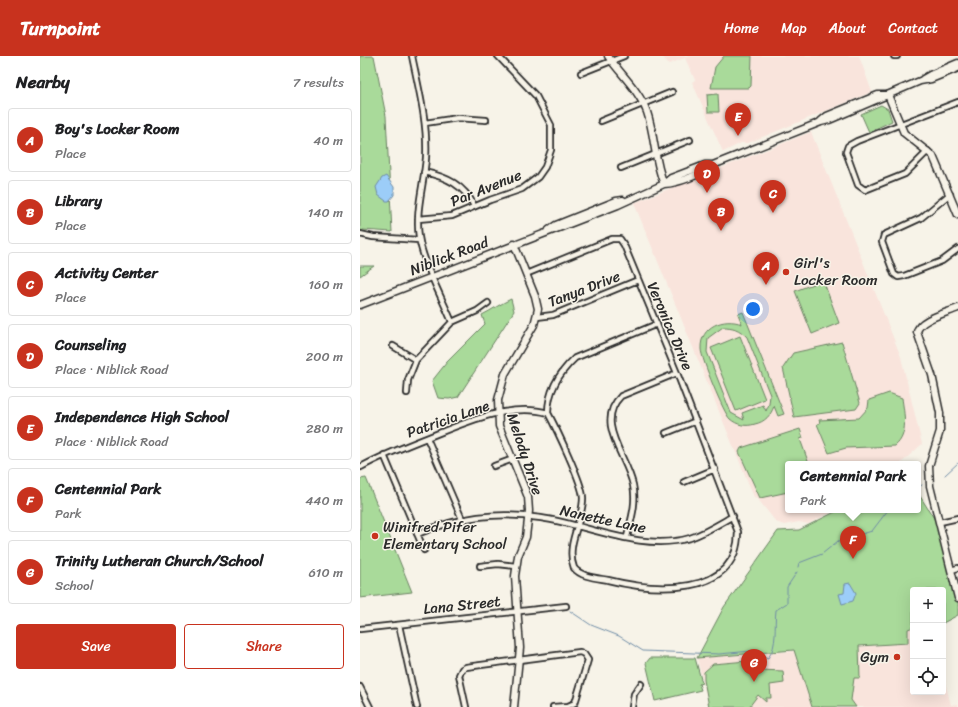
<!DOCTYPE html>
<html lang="en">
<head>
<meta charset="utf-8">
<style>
  :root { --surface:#fff; --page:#f2f2f2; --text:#202124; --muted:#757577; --line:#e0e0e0; --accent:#c8321e }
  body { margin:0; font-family:Sriracha,sans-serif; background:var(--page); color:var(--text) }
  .controls { position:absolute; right:12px; bottom:12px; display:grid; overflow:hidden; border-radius:4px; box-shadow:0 4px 16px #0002 }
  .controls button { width:36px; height:36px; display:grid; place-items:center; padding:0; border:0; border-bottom:1px solid var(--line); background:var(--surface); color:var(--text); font:20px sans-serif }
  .you { position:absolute; left:393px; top:253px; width:14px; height:14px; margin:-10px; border:3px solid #fff; border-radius:50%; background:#1a73e8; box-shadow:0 0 0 6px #1a73e833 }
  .badge { display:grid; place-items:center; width:26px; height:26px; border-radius:50%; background:var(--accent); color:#fff; font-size:13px; font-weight:700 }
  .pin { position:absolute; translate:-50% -33px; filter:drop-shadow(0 1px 2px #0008) }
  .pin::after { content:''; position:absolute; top:21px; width:14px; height:12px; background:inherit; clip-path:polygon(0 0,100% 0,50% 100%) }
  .popup { position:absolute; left:425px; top:405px; width:136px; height:52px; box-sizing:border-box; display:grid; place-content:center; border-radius:4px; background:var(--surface); filter:drop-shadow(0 1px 3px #0005); font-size:13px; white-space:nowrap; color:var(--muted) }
  .popup b { font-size:15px; color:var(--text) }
  .popup::after { content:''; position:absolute; left:50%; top:100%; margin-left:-8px; border:8px solid transparent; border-top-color:var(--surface) }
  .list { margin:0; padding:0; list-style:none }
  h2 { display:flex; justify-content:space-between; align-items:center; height:52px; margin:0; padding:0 16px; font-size:17px }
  h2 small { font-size:13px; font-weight:400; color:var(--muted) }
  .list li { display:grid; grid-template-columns:26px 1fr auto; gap:12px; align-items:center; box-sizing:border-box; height:64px; margin:0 8px 8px; padding:0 8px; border:1px solid var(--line); border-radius:4px }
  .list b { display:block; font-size:15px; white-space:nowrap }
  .list p { margin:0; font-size:13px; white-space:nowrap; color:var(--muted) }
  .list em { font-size:13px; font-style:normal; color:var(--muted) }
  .actions { display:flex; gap:8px; padding:12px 16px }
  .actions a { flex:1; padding:9px 0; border:1px solid var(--accent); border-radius:4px; text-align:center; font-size:14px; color:var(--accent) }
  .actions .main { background:var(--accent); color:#fff }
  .icon { flex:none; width:22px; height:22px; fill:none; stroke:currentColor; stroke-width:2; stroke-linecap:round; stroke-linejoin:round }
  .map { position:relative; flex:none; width:598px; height:651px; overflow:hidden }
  header { display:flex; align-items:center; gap:24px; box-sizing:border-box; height:56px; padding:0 20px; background:var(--accent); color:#fff }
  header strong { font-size:19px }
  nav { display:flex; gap:22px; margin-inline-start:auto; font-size:14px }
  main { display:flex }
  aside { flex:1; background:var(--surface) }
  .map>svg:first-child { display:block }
</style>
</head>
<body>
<header>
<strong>Turnpoint</strong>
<nav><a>Home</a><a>Map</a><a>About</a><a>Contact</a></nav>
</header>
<main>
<aside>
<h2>Nearby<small>7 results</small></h2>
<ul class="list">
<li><span class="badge">A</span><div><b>Boy's Locker Room</b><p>Place</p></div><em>40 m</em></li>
<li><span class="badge">B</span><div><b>Library</b><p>Place</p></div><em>140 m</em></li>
<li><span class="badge">C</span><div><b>Activity Center</b><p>Place</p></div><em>160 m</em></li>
<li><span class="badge">D</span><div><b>Counseling</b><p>Place · Niblick Road</p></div><em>200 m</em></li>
<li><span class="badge">E</span><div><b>Independence High School</b><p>Place · Niblick Road</p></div><em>280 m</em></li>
<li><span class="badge">F</span><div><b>Centennial Park</b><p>Park</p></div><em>440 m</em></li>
<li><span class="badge">G</span><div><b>Trinity Lutheran Church/School</b><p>School</p></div><em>610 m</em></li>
</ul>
<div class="actions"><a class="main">Save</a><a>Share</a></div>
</aside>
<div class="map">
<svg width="598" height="651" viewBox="0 0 598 651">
  <rect width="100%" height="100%" fill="#f7f3e8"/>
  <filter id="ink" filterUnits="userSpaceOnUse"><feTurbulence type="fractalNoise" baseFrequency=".025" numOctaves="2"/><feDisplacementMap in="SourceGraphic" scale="8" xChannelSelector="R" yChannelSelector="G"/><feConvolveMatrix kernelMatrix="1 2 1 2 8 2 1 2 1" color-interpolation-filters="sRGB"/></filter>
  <g filter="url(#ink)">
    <path fill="#f9e4dc" d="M302,0H499L512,36L388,87H381L363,96L332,26L335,24L325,2L309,8Z
      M451,76L541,301L562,388L540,408H428V454H476L448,468L439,466L424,469L416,466L397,442L394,441L274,147Z
      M553,571V636H583V618L591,649L598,648V651H349L337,602L548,587V573Z"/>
    <path fill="#a9da9a" stroke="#6a8262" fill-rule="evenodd" d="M0,0H14L26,60L32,176L3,174L0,176Z
      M364,0H392L391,30L389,32H351L355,11Z
      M358,38L359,56H348L347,39Z
      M521,49L528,53L532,65L509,76L501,58Z
      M0,210H14L0,220Z
      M463,224L479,267L452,278L435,235Z
      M151,243L154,255L98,341L89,343L78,342L72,325L87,306L125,268L122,259C132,254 140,248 151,243Z
      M383,256L424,358L418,360L414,350C411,359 405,366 395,368C386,371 377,369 370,363C364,358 341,302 341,293C340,270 364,261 382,268L378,258ZM363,271C373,271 379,273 387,281L410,339L409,348L406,355L403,349L382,357L384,364L371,357L347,296L348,282Z
      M380,280L405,343L376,355L351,292Z
      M482,286L500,347L496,353L434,361L423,312L433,297Z
      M529,337L542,342C544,357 549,379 535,390L486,392L469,397L457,368L460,367L459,364L499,362L508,352L509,344Z
      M440,373L443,382L440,383L449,408H428V436L400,442L379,396L381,392Z
      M6,422L52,536L0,542V423Z
      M558,437L582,475L598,542V559L583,567V534H553V571L548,573V587L499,590L500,622H494L491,644L496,651H452L434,594L337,602L364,551L418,475L439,474L479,454H558Z
      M290,602H335L342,627L339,628L341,634L295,645L286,607Z
      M387,605L400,614L423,615L424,627L410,629L411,642H406V646L398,639L389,651H349L344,624V616L353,608Z"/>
    <path fill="#9ccdf8" stroke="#6f8ca6" d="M26,120L34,131V139L29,145H26L18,139L16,131L22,122Z
      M490,527L496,537L493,545L482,548L479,538L484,537L485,528Z"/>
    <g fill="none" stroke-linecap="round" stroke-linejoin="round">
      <path stroke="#6f8ca6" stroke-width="1" d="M585,419L598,407
        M558,431L562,429
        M438,511L439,507L462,498L478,485L512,475L528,454
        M210,555L231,569L259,580L283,595L359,598L391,595L408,602C418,590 414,569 416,554L427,547V531L437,516"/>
      <g stroke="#2b2b2b" stroke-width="8">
        <path id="street" d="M52,0C59,34 68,68 66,102C64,128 55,155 59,181C63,207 82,242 92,266
          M534,0H537
          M221,17L264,0
          M241,65L312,36
          M65,67L98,62L126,64
          M568,95L545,118L505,134L498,129L486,96L488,90L497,85L598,46
          M261,112L330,84
          M64,116C87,121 104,129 114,150
          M590,138L561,162L524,179L522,186L534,218L538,221L544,220L582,205L598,193
          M58,163L92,160L130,144L162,133L178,121L185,111L191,94V69L176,40L138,0
          M0,178L13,181L59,184
          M166,218L252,183H260L264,189L317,317L378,476C378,543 292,535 248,524C237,522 221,521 214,512C205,488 223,466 223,442C223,428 196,372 188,357C188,335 200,316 215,302L297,268
          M177,261L193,259L278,224
          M33,290L56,304
          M47,337L48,324L56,304L92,266L117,255L128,247
          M306,377L336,365
          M67,382L102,463
          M24,399L64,494
          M134,410L153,403
          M1,411C23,399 46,390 69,381C104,367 150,346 188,357
          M324,426L355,413
          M580,466L598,462
          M57,478C99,461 136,455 181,462C229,469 281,496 330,482C345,477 359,468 373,460
          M267,481C271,464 277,447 273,429C267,400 234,367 261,340L317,317
          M120,510L138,508L156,510
          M591,514L598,512
          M39,569L57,651
          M0,573L206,550
          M0,631L10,651
          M106,651L99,619L102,613L106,611L220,596L224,598L228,604L215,647L208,650L193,651
          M272,651L274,638L281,628"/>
      </g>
      <g stroke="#2b2b2b" stroke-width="9">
        <path id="secondary" d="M248,0C261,19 279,34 287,56C295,79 294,105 304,128
          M563,23L570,19L598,7
          M528,39L544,77L573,100L598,159
          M461,65L467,60L518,39H526
          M304,128C319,127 340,119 353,109L461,66L469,64L560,25L571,23L598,12
          M189,174L196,169L256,145L263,144
          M0,249L258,149L304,128L311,122L345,109H353
          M598,252C587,257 559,263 557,276L572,319L580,357V375L569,410L570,430L598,542
          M154,651L160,592L155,520L158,500L166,481L169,455L168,441L139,370L138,344L145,318L174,269L178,253L175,240L154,188"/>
      </g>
      <use href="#street" stroke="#f7f3e8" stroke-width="4.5"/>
      <use href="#secondary" stroke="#f7f3e8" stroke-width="6"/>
    </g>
  </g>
  <g fill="#c8321e" stroke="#f7f3e8" stroke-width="1.5">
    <circle cx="426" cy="216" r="4"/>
    <circle cx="15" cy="480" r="4"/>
    <circle cx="537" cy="601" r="4"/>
  </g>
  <g text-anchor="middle" stroke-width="3" stroke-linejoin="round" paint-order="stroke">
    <g font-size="15" fill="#2b2b2b" stroke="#f7f3e8">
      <text transform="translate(126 132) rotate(-22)" y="5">Par Avenue</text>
      <text transform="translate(89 200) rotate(-21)" y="5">Niblick Road</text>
      <text transform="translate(224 233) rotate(-21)" y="5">Tanya Drive</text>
      <text transform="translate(310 270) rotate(67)" y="5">Veronica Drive</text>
      <text transform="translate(88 363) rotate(-19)" y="5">Patricia Lane</text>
      <text transform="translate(165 398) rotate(72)" y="5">Melody Drive</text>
      <text transform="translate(243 463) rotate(12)" y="5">Nanette Lane</text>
      <text transform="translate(102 549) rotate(-6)" y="5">Lana Street</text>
    </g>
    <g font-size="15" fill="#2b2b2b" stroke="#f7f3e8" text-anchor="start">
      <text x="434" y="212">Girl's<tspan x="434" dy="17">Locker Room</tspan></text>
      <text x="23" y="476">Winifred Pifer<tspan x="23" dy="17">Elementary School</tspan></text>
      <text x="529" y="606" text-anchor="end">Gym</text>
    </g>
  </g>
</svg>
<div class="controls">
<button>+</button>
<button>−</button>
<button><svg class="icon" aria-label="locate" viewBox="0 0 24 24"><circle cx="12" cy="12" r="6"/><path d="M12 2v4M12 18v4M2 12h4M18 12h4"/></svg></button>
</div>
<div class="you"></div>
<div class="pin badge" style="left:406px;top:229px">A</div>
<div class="pin badge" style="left:361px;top:175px">B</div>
<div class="pin badge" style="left:413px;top:157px">C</div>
<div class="pin badge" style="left:347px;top:137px">D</div>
<div class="pin badge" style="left:378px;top:80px">E</div>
<div class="pin badge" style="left:493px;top:503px">F</div>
<div class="popup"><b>Centennial Park</b>Park</div>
<div class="pin badge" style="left:394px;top:626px">G</div>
</div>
</main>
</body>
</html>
